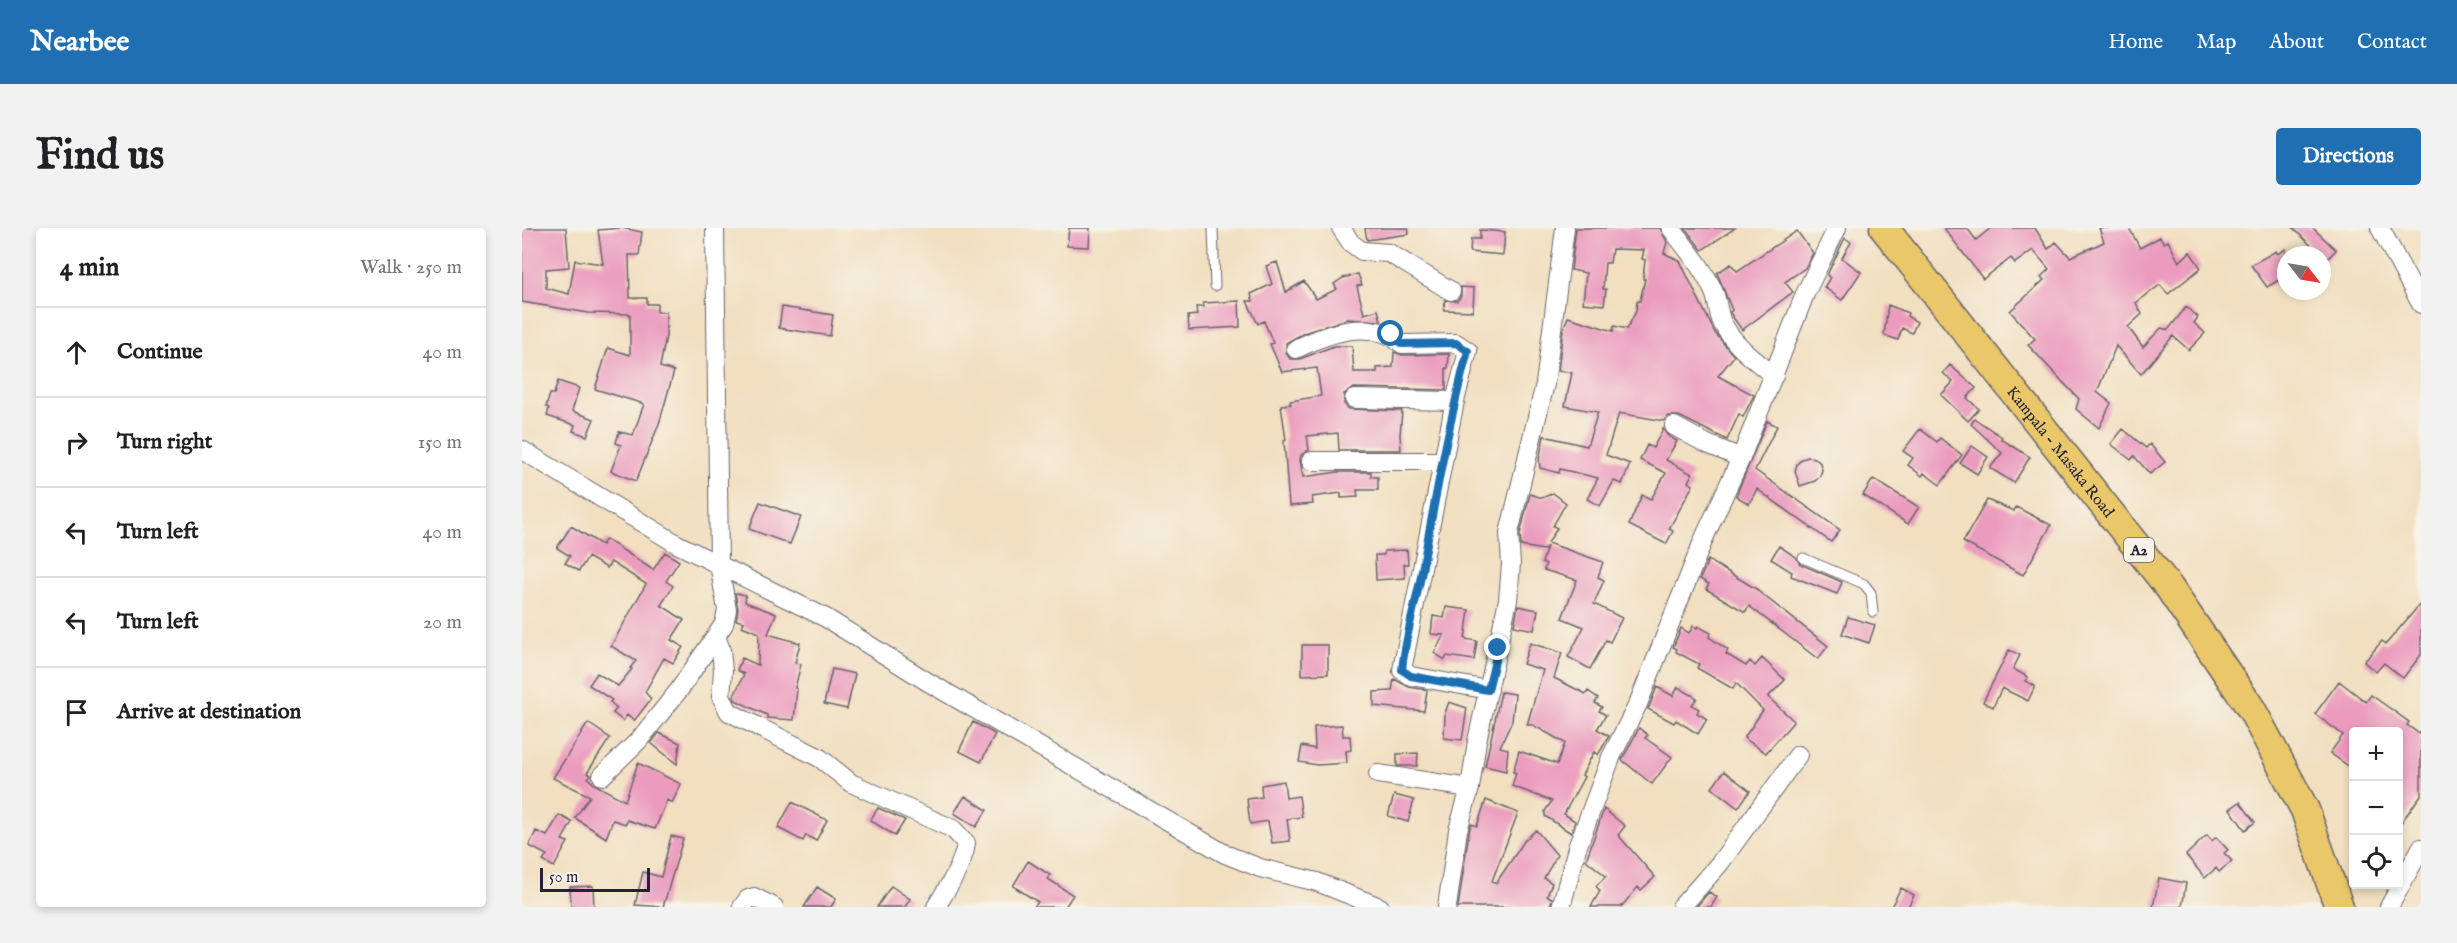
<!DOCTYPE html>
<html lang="en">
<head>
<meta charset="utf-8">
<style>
  :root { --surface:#fff; --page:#f2f2f2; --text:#202124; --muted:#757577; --line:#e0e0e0; --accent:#1f6fb2 }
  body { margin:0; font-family:"IM FELL English",serif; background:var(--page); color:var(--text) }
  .controls { position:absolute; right:18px; bottom:18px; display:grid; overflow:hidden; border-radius:6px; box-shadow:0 3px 9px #0003 }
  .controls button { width:54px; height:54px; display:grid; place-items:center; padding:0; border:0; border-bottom:2px solid var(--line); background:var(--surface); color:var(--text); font:30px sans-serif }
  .compass { position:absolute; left:1755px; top:18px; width:54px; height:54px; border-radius:50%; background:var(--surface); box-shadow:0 3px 9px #0003; rotate:121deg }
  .scale { position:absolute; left:18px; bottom:15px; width:110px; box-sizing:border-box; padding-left:6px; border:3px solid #22223b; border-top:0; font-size:16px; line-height:21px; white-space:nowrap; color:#22223b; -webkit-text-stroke:4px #f7f3e8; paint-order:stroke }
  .stop { position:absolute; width:18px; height:18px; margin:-14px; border:4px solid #1f6fb2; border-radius:50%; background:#fff }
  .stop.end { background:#1f6fb2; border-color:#fff; box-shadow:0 2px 6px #0008 }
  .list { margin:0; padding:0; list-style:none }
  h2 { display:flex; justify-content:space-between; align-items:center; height:78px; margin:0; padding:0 24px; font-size:26px }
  h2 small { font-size:20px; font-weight:400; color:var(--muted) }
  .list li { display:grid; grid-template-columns:39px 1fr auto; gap:18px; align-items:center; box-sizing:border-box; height:90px; padding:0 24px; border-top:2px solid var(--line) }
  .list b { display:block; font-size:22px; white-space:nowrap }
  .list em { font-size:20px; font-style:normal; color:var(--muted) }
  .icon { flex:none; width:33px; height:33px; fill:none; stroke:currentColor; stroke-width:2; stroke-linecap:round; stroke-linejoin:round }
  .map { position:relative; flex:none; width:1899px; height:679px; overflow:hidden; border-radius:6px }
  header { display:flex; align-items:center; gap:36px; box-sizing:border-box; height:84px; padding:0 30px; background:var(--accent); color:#fff }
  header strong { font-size:28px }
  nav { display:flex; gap:33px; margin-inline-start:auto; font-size:21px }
  .intro { display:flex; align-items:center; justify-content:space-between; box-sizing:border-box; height:144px; padding:0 36px }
  h1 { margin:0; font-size:42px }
  .button { padding:15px 27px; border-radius:6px; background:var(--accent); color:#fff; font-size:21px; font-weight:700 }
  main { display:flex; gap:36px; padding:0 36px }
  aside { flex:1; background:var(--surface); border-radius:6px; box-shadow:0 3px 9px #0003 }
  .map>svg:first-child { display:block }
</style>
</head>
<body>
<header>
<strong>Nearbee</strong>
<nav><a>Home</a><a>Map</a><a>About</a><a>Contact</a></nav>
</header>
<div class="intro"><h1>Find us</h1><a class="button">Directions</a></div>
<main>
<aside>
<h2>4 min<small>Walk · 250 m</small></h2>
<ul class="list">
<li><svg class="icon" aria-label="ahead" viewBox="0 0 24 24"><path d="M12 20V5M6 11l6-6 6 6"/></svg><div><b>Continue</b></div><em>40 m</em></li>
<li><svg class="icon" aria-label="right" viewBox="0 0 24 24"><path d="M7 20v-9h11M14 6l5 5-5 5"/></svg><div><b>Turn right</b></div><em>150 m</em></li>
<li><svg class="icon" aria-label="left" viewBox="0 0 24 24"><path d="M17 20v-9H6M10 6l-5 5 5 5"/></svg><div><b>Turn left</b></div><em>40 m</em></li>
<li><svg class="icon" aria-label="left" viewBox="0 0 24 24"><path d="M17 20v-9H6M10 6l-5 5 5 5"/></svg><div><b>Turn left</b></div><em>20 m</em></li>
<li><svg class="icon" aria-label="arrive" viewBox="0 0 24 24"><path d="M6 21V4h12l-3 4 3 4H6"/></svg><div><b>Arrive at destination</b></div></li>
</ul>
</aside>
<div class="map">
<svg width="1899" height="679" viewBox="0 0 1899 679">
  <rect width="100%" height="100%" fill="#f7f3e8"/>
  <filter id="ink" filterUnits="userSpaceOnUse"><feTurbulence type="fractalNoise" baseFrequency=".0167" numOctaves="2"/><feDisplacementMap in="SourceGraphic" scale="12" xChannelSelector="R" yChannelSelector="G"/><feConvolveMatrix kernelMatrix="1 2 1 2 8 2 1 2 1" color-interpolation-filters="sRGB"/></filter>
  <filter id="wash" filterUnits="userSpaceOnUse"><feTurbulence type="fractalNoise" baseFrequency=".008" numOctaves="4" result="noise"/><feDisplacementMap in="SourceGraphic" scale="24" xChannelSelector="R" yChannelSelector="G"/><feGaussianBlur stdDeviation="1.35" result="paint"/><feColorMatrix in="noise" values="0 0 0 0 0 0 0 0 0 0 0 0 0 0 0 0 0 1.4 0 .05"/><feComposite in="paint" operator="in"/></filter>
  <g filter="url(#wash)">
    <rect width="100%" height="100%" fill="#f1dfc0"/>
    <g id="blocks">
      <path fill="#eb9cbe" d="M0,0H44L47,39L24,41V60L47,66L53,32L81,36L76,2L100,0L120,4L117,27H107L108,70H125V76H135V84H144V108L138,139L152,143L137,196L114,253L89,243L99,217L94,215L97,204L111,207L122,176L73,161L86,120L108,127V86L67,85L0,74Z
        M547,0H568L567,19L545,18Z
        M843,0H886L887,6L845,12Z
        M1054,0H1138L1145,14L1142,25L1158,33L1193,105L1212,128L1196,148L1232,167L1221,189L1217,186L1205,212L1157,188H1147L1142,193L1097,185L1084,227L1108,236L1100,256L1092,253L1078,278L1065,271L1076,250L1038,241L1037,245L1018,240L1017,231L1022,208L1065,218L1076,184L1043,178L1050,145L1036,143L1041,101L1046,89L1091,103L1092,98L1105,101L1114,83L1115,73H1118L1123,51H1121L1123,32L1120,31L1122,22L1090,21L1088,35H1083L1081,61H1084L1082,77L1061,75L1064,45L1049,42Z
        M1163,0H1213L1180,22Z
        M1422,0H1445L1454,12L1469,0H1513L1526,21L1534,14L1548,29L1582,14L1577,0H1607L1618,20L1638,9L1642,15L1646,13L1657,34L1668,24L1679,40L1646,66L1638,57L1614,75L1620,86L1606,99L1621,119L1639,100L1646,102L1664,79L1676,89L1672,95L1683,105L1667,122L1651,108L1619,146L1594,118L1575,164L1589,175L1577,200L1554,181L1557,171L1506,117L1513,111L1488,83L1522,52L1519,49L1527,41L1511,22L1493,35L1489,30L1461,51Z
        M1771,0H1791L1814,22L1804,32Z
        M958,2L983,4L981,27L948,24L949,11H958Z
        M1275,3L1291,25L1283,40L1263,54L1271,64L1220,102L1210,88L1208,84L1210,82L1195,45L1209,36L1215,43Z
        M1323,10L1329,14L1320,30L1339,44L1320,72L1302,59L1308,50L1305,47Z
        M1764,21V48L1745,59L1729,37L1754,23L1755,26Z
        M755,34L764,64L782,53L794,71L815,61L812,56L821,50L836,46L840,57L835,58L842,86L856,82L859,93L825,91L782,105L764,115V125L768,131H778L812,118H830L832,144H855V140L871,139L872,124L880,127L927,126L926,140H924V162L832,160L822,166V176L827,181L880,183L878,207L879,222H817L816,205L785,208L787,222L779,227L778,232L781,249L816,244H849V249H856V262H835L836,269L819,270V265L790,269L791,276L767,278L762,213L764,212L759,177L769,176L768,173L799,168L795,140L760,144L748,116L751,115L742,93L736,96L725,73H731L729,66L750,56L744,38Z
        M939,59L952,60L951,83L922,82L923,72L935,73L939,68Z
        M717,73L718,99L667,102L666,88L675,87L674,79H682L681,75Z
        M1366,77L1386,85L1385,88L1395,94L1390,105L1380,100L1376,112L1362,107Z
        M260,79L311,87L308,108L257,100Z
        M1428,137L1454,160L1445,170L1457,181L1446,193L1419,167L1431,154L1421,145Z
        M36,153L57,160L50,183L72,191L65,208L51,203L53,197L25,188L27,180L24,179L28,166H32Z
        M1453,191L1480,209L1479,211L1508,229L1492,255L1468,240L1480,225L1449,196Z
        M1245,193L1255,198L1233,242L1318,302L1309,314L1235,261L1227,276L1214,268Z
        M1141,201L1146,208L1155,213L1144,232L1170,246L1166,254L1171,257L1147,301L1151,303L1144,316L1107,297L1120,267L1129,271L1144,245L1118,232L1125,217L1131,220Z
        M1398,201L1415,214L1418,210L1440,227L1418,257L1402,245L1400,248L1386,237L1391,230L1381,223Z
        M1601,201L1624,220L1628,216L1643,234L1628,246L1612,228L1609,232L1589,216Z
        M1450,218L1466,229L1455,246L1438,235Z
        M1286,229L1293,230L1298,235L1300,242L1298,248L1293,253L1278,258L1273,243L1275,236L1280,231Z
        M1351,251L1397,279L1386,296L1341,267Z
        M1031,265L1044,275L1031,298L1035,300L1026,315L1081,334L1076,349L1082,352L1072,376L1100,390L1088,414L1084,412L1068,441L1046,429L1062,399L1040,390L1055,352L1022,342L1024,336L1020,335L1025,318L1022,322L999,318L998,306L1008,266L1020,270Z
        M1465,272L1492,283L1494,279L1529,297L1501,347L1441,314Z
        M238,274L279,289L268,316L227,301Z
        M49,298L80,317L84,311L131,342L143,324L157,333L144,353L151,358L139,377L162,392L149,412L161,419L151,435L142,430L123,464L129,471L112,493L105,487L101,493L91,485L95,480L88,474L90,472L67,457L75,445L96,458L110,441L108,440L114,433L89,418L124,356L89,334L85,340L66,329L57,343L43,335L48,328L35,320Z
        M1257,318L1274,329L1278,336L1320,354L1315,366L1269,348L1270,344L1249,331Z
        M885,322L886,336H882L883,350L854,352L853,327H862V323Z
        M1186,332L1236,362V363L1306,418L1296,431L1227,378L1223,384L1184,361L1187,356L1178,351Z
        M213,365L224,367L223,374L254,386L246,406L278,415L273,435L279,436L273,460L275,461L272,492L245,490V487L213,472L212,468L222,446L215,442L220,430L236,437L237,405L220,398L222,394L214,392L216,381Z
        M1899,375V427L1881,450L1862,435L1854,444L1842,434L1860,413L1864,416Z
        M996,378L1016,382L1012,402L992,398Z
        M924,379L947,382L943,411L955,413L952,432L925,428L923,432L912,425L922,407L909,406L911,388L922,390Z
        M1326,389L1353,397L1347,415L1320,406Z
        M1171,398L1175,400L1176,398L1189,405L1187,409L1206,422L1204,426L1224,438L1228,433L1233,438L1240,430L1263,452L1246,469L1272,493L1244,525L1222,510L1241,482L1214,455L1211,461L1175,440L1177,436L1154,424L1155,421L1151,419L1159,400L1167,405Z
        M1008,415L1040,425L1032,450L1064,466L1066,463L1076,470L1073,475L1080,479L1077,483L1084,487L1075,501L1087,508L1076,527L1072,524L1060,547L1062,549L1042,586L1053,593L1049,605L1023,588V583L1030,573L990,558L994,545L991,544L997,523L1035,536L1043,515L1011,497H1005L1021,442L1001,436Z
        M780,417H806V446L780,447Z
        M1487,422L1498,427L1491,441L1506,449L1503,453L1513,458L1506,473L1480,460L1471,479L1461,474Z
        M310,441L333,446L325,481L302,476Z
        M872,451L887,459L905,462L902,483L852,478V464L870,463Z
        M1817,453L1844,474L1849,467L1887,494L1885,497L1899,507V567L1876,599V504H1832V542L1808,525L1821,507L1793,486Z
        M1135,459L1151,468L1156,459L1175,470L1170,477L1177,481L1175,485L1185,491L1176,506L1154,492L1152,495L1126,481Z
        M979,464L993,466L990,493L978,519L986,521L984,543L963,538Z
        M927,474L945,480L940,512L922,510L923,485Z
        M451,494L473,506L459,534L437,523Z
        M66,495L88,510L65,545L69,547L66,550L72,556L103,573L116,535L159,556L150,575L145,572L133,601L105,592L104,596L91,592L84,610L53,590L68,568L31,550Z
        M820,497L821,508H828L829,522L824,523L825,535L795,537L777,534L780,518L793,521L792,499Z
        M1117,500L1126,507L1123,510L1150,529L1130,556L1100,532Z
        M137,505L158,515L155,536L129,515Z
        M896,525L895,538H875V526Z
        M1202,543L1228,563L1216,580L1190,560Z
        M762,553L764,570L777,568L780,589L765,591L768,613L750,615L746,593L728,596L725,571L740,569L739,557Z
        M872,567L892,572L886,594L866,588Z
        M443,568L465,582L454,599L432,585Z
        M964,572L996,585L970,653L974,655L1003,612L1014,602L1035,627L1022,650L1030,655L1025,668L1030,670L1028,679H936L947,604L949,596L955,598Z
        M270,574L305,592L294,613L284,607L281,613L256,600Z
        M1718,574L1733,594L1723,602L1708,581Z
        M356,580L383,592L373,608L348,592Z
        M1082,581L1103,598L1096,607L1133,649L1119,662L1116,659L1099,679H1069L1078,663L1074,658L1084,648L1064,632Z
        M37,587L50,594L40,612L46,614L32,639L21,633L25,627L7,618L14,603L25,608Z
        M1685,607L1690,613L1694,609L1706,622L1702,625L1710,633L1697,644L1694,640L1683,650L1664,627Z
        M149,608L161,611L141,679L113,677L121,644L139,649Z
        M506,633L528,647L526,651L551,667L543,679H512L516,674L491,658Z
        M1637,650L1664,655L1660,679H1631Z
        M71,658L72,679H49L48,659Z
        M369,658L388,671L383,679H355Z
        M295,659L314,671L309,679H282Z
        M1379,660L1392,667L1386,679H1369Z
        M1187,664L1195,669L1189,679H1174Z"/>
    </g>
  </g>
  <g filter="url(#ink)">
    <use href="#blocks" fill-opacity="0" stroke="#6a646a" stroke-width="1.5"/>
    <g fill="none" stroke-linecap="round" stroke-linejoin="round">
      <g stroke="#6a646a" stroke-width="11">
        <path id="service" d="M691,0L693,58
          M1281,330L1342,356L1349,365L1351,384"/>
      </g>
      <g stroke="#6a646a" stroke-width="20">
        <path id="minor" d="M819,0L829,15L840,23L867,25L929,63
          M1149,0C1164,20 1181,40 1191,62C1197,74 1195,87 1202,98C1214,119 1234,133 1252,148
          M1858,0L1899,76
          M774,121C806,105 849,89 880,116L934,115L946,123L933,173L880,442L889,448L967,462
          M832,171L933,173
          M1152,198L1183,215L1219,230
          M0,222L155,316L304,390L406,454L703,626L738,640L795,654L858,679
          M789,233H921
          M194,408L199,422L201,443L199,468L207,484L298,530L329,555L431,601L444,615C441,638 426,659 414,679
          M856,546L948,560
          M80,548L117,512L157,462L202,396L205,382L197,336L193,0
          M220,679L226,671L232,669L252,679
          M925,679L936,602L948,560L955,513L986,372L989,336L987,305L1023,156L1043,0
          M1039,679L1055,620L1090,527L1116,476L1183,308L1219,230L1283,66L1315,0
          M1159,679L1198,635L1276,527
          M1867,679L1899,620"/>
      </g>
      <g stroke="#6a646a" stroke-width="31">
        <g id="primary">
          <path id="s1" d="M1362,0L1646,358L1730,482L1783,582L1817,679"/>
        </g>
      </g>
      <use href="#service" stroke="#fff" stroke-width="9"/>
      <use href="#minor" stroke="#fff" stroke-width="18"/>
      <use href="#primary" stroke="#eac769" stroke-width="28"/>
    </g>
  </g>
  <g fill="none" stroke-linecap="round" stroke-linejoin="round" filter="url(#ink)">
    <path stroke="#1f6fb2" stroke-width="8" d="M869,106L880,116L934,115L946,123C926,197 913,272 899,348C893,379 883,410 880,442L889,448L966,462L976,420"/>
  </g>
  <g text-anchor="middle" stroke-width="5" stroke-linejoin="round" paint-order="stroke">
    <rect fill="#f7f3e8" stroke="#62616f" stroke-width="1.5" x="1602" y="310" width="30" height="24" rx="4.5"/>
    <g font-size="15" font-weight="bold" fill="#22223b">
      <text x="1617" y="327">A2</text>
    </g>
    <g font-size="16" fill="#22223b" stroke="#f7f3e8">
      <text dy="6" stroke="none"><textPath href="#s1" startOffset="285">Kampala - Masaka Road</textPath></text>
    </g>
  </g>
</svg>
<div class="controls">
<button>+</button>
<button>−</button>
<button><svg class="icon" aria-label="locate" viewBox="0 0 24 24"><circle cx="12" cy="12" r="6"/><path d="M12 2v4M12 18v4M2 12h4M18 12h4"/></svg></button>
</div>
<svg class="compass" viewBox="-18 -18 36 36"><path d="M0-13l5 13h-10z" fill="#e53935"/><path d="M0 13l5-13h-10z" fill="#757577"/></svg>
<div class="scale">50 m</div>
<div class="stop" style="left:869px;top:106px"></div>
<div class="stop end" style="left:976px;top:420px"></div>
</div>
</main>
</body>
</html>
